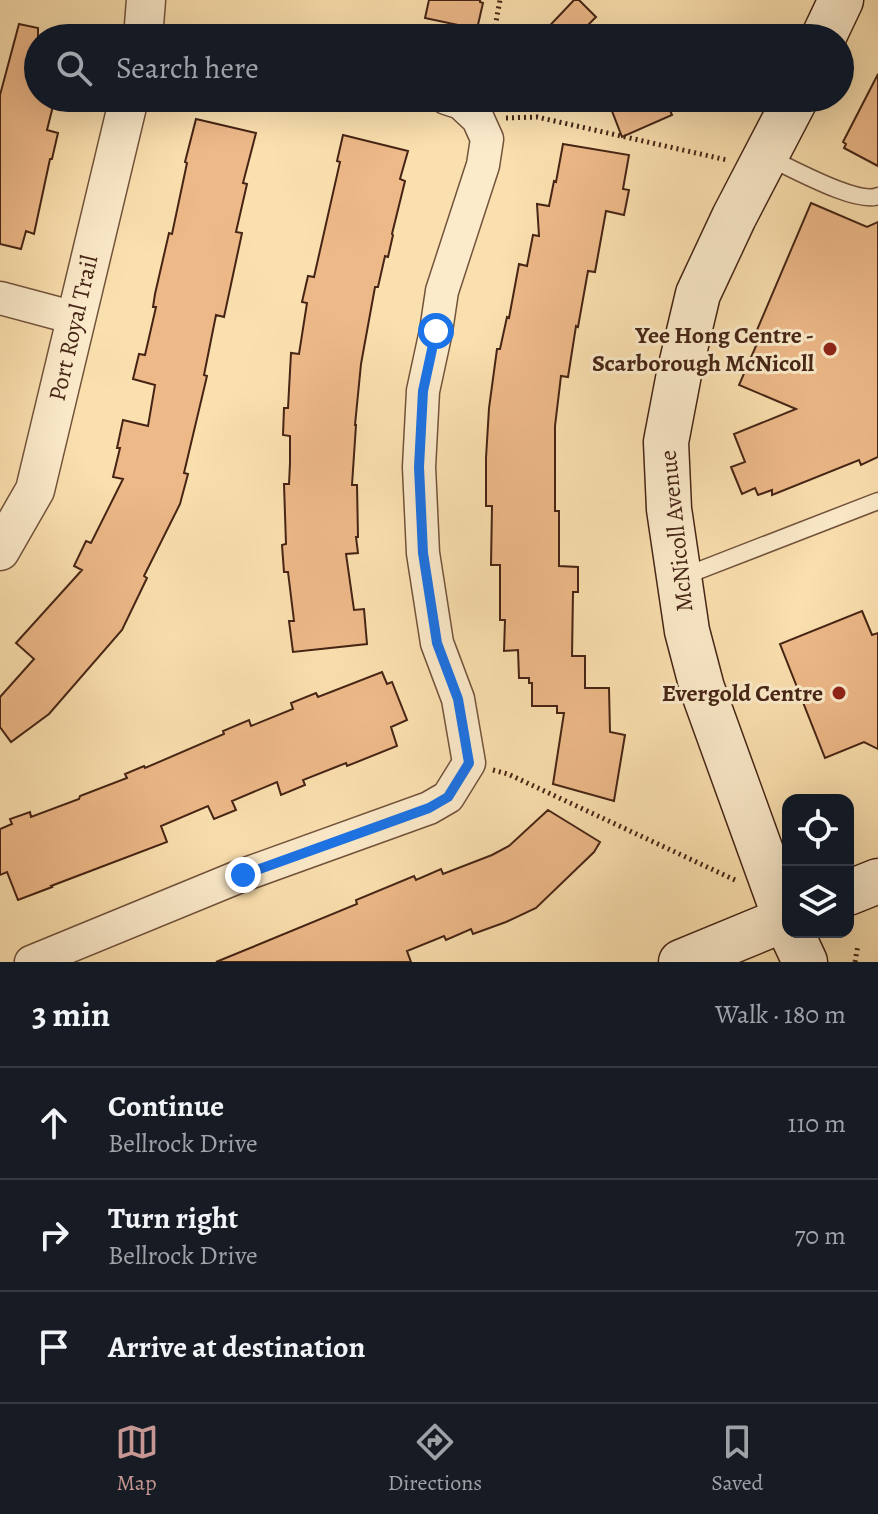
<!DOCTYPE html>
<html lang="en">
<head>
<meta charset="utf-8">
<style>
  :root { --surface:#171b24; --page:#242831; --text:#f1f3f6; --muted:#9ea1a6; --line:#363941; --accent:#c59692 }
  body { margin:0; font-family:Alegreya,serif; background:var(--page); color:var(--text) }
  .controls { position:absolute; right:24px; bottom:24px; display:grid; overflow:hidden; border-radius:16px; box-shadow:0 8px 32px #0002 }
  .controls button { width:72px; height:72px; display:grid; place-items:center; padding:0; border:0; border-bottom:2px solid var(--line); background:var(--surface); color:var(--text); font:40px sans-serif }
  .stop { position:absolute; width:24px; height:24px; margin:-18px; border:6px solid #1a73e8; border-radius:50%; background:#fff }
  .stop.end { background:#1a73e8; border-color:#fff; box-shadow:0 2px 8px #0008 }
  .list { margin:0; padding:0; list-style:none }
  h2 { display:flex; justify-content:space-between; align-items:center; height:104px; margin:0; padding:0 32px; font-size:34px }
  h2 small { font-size:26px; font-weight:400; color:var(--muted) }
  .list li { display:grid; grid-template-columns:52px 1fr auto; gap:24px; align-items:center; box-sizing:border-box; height:112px; padding:0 32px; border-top:2px solid var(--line) }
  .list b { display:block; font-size:30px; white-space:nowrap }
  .list p { margin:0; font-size:26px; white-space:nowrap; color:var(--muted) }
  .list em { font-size:26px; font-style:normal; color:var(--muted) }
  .icon { flex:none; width:44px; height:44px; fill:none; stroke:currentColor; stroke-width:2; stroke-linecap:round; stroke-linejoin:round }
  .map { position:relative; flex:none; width:878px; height:962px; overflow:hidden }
  .search { position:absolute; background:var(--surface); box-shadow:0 8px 32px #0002; left:24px; right:24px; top:24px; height:88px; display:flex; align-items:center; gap:20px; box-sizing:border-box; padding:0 28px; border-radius:44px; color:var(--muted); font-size:30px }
  .sheet { height:440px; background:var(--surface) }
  nav { display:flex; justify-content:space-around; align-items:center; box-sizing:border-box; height:112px; border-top:2px solid var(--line); background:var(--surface); font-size:22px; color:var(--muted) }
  nav a { display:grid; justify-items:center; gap:4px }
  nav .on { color:var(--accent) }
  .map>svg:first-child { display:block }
</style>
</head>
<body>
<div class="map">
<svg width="878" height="962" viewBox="0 0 878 962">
  <rect width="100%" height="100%" fill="#fbe0af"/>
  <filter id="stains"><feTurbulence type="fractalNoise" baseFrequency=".0025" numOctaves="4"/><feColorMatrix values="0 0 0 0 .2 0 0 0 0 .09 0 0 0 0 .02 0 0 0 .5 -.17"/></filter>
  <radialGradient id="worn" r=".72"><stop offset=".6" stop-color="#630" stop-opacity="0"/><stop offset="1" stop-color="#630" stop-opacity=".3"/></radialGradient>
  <path fill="#eeb989" stroke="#452415" stroke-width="2" d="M429,0H480V2L483,3L477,29L425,18Z
    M574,0H579L596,17L587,26L599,38H538Z
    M19,24L38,28V98H55L47,130L58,133L52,159H50L34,234L26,231L21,249L0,244V95Z
    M878,74V166L844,148L846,144L843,142Z
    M607,98H665L672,115L622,137Z
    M196,119L256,133L243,183L247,184L236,232L242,233L224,317L216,315L204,375L207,376L184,473L188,474L180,504L144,576L147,578L122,630L49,714L11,742L0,727V697L34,659L16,643L82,570L74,566L86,541L91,543L123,479L113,477L120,448H117L123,420L148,426L155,385L133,379L139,354L145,355L156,307H153L155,294L169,233L172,234L187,163L185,162Z
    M343,135L408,151L400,179L405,181L392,234L393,235L388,257L385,256L378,287H375L361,364L355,425H356L352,485H357L358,537H356L358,553L346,554L354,610L364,609L367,644L293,652L289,621H294L288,572H284L282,545L286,544L284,484H289L290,463V436L283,435L284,408H288L291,353L299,354L307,303L302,302L308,276L314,277L340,162L337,161Z
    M563,144L629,155L623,189L629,190L624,215L606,211L595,272L588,271L578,327L576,326L568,377L561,376L555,426V511H559V566L578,567V592H573L572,656H585V688H609L610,732L625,735L614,801L553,784L564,713H557V706H532V683H529V678H519L518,650L504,651L505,620H500V565H491L492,506H486V458L489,408L497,349H500L507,317L509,318L519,264L527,266L533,235L539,236L537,204L549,206L554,181L556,182Z
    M811,203L867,227L878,222V457L861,465L859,460L772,495V490L758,495L755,488L742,494L731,467L745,462L734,434L796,409L739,385L759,339L754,337Z
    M862,611L872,635L878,633V749L864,742L825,758L780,644Z
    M382,672L387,684L392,682L407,720L391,727L397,746L347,766L346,763L303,780L305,785L281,795L277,782L232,801L236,810L214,819L208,806L161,826L167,842L51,886L52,887L18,900L7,872L0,875V829L12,824L10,819L30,812L31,817L79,799L80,796L127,778L125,774L144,766L145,768L224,734L223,731L249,720L251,726L293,709L291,703L316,693L318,697Z
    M548,810L600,842L594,852L536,908L506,922L473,934L471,929L446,940L444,936L407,951L411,962H216L357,904L356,900L414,876L416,880L441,869L443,874L492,855L509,846Z"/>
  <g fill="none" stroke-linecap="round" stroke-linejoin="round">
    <g stroke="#72533c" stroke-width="19">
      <path id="service" d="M767,157C790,167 857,205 878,196
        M682,577L878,501"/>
    </g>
    <g stroke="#72533c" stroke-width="35">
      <path id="minor" d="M0,298L75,318
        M31,962L243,875L429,808L448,797L469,763L458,699L437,643L423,553L419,467L423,391L436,331L442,291L483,165L487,139L478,119L461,103L446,98"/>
    </g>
    <g stroke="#72533c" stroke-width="41">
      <path id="tertiary" d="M143,38L146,0
        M0,551L35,490L129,98"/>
    </g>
    <g stroke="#452415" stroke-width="47">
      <path id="secondary" d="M823,38L841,0
        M848,893L878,881
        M788,926L702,688L687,631L669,509L666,442L679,374L698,294L734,217L796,98
        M791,932L805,962
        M681,962L788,918"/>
    </g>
    <path stroke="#452415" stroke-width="5" stroke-dasharray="2 4" stroke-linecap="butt" d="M493,38L500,0
      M506,118L537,117L727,160
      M493,770L508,774L735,880
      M855,962L858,945"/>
    <use href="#service" stroke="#fcebcb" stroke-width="16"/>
    <use href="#minor" stroke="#fcebcb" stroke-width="32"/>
    <use href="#tertiary" stroke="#fcebcb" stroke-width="38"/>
    <use href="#secondary" stroke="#fcebcb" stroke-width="44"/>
  </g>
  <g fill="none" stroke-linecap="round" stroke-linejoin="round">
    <path stroke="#1a73e8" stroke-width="10" d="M243,875L429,808L448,797L469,763L458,699L437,643L423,553L419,467L423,391L436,331"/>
  </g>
  <g fill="#8f2418" stroke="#fcebcb" stroke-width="3">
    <circle cx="830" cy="349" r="8"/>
    <circle cx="839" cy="693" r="8"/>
  </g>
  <g text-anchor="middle" stroke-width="6" stroke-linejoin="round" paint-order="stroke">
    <g font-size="24" fill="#452415" stroke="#fcebcb">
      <text transform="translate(73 328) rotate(-77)" y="8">Port Royal Trail</text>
      <text transform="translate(676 531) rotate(-96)" y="8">McNicoll Avenue</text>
    </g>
    <g font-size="24" font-weight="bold" fill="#452415" stroke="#fcebcb" text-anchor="end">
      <text x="814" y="343">Yee Hong Centre -<tspan x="814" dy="28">Scarborough McNicoll</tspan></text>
      <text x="823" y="701">Evergold Centre</text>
    </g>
  </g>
  <rect width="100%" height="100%" filter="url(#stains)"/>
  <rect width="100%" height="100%" fill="url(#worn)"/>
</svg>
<div class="controls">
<button><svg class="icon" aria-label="locate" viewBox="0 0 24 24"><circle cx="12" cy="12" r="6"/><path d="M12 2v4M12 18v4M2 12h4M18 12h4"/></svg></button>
<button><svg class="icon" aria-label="layers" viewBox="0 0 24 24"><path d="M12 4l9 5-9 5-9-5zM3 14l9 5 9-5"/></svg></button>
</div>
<div class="stop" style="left:436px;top:331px"></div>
<div class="stop end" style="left:243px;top:875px"></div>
<div class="search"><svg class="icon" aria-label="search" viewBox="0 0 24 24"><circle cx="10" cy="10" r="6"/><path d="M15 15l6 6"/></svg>Search here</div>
</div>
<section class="sheet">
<h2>3 min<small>Walk · 180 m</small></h2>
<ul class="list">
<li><svg class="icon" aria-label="ahead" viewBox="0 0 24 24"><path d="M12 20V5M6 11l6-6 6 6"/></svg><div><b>Continue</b><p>Bellrock Drive</p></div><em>110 m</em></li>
<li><svg class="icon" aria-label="right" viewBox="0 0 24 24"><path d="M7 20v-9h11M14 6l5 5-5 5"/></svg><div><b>Turn right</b><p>Bellrock Drive</p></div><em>70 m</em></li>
<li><svg class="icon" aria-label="arrive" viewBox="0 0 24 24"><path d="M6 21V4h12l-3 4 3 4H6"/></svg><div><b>Arrive at destination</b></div></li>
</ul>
</section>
<nav>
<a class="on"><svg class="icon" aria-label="map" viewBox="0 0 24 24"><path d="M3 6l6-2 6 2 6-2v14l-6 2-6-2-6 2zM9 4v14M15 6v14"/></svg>Map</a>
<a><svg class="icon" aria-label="directions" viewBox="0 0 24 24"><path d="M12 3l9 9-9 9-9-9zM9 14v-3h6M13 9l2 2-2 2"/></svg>Directions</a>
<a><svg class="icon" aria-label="saved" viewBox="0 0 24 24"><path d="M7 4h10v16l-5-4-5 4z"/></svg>Saved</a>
</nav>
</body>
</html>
